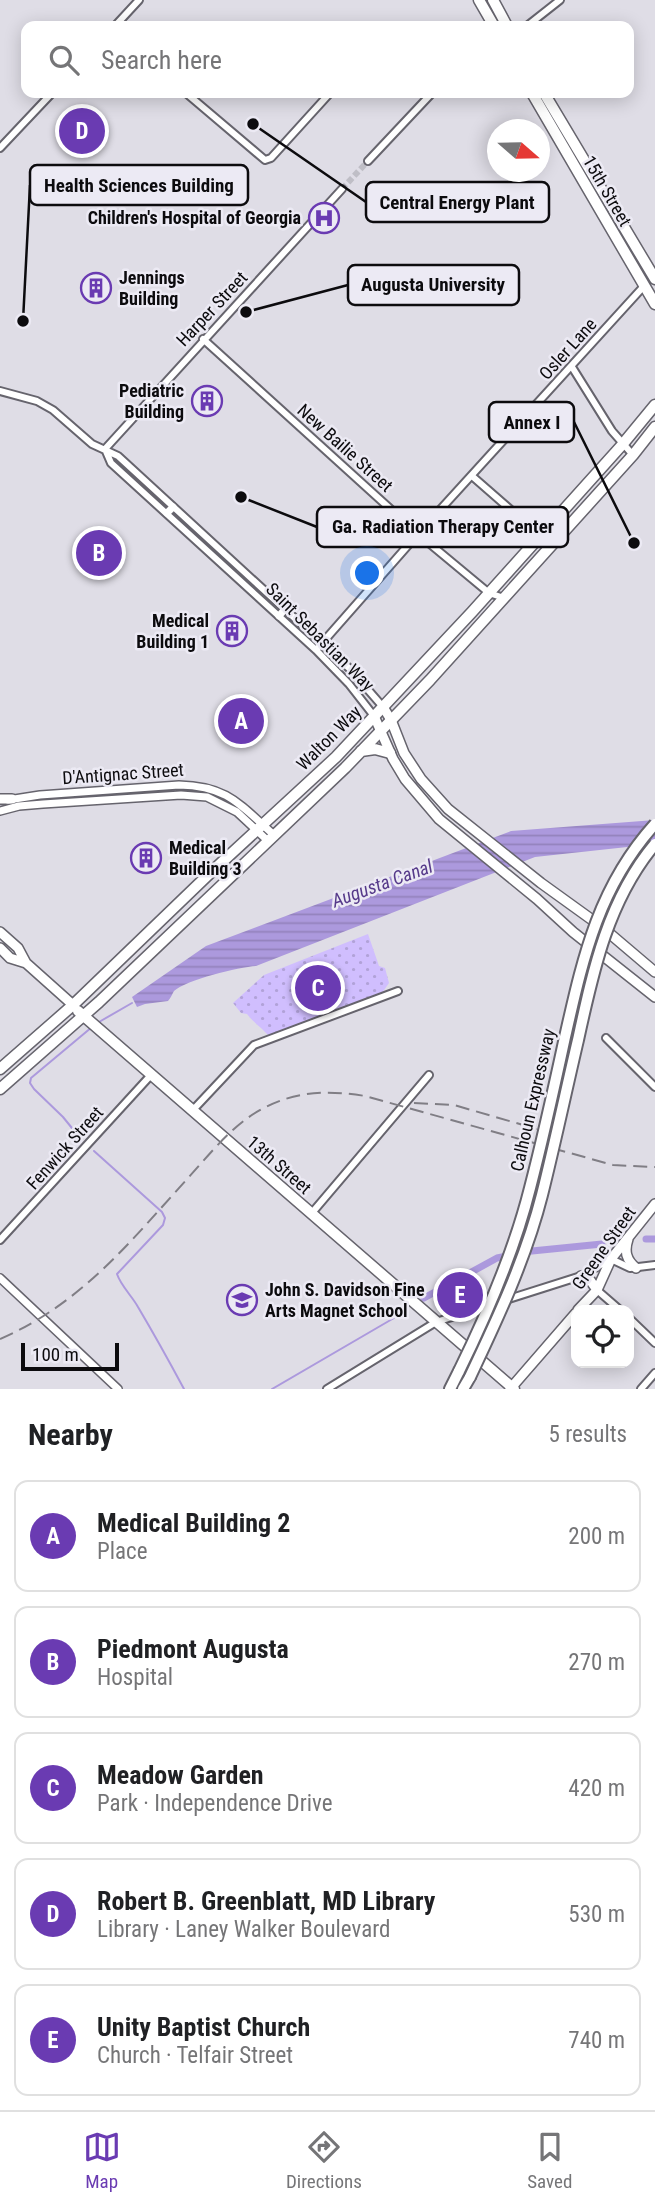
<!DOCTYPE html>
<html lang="en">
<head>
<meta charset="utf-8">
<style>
  :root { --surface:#fff; --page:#f6f6f6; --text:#202124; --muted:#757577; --line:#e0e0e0; --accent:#6a3bb2 }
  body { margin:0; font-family:"Roboto Condensed",sans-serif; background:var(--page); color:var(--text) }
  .controls { position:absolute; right:21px; bottom:21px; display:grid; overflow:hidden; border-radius:14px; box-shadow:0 4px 18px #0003 }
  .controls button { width:63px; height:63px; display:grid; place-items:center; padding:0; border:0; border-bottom:2px solid var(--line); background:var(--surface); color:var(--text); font:35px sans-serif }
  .compass { position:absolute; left:487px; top:119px; width:63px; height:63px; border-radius:50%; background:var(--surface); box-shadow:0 4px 18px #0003; rotate:110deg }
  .scale { position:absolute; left:21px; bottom:18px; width:98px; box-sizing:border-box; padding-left:7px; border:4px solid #0c0b0e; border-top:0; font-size:19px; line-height:24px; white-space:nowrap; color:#0c0b0e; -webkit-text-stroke:5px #eceaf4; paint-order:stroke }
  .you { position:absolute; left:368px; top:574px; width:24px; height:24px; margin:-18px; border:5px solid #fff; border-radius:50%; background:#1a73e8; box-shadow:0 0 0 10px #1a73e833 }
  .badge { display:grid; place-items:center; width:46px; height:46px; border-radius:50%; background:var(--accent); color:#fff; font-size:23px; font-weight:700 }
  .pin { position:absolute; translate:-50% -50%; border:4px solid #fff; box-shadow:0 2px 7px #0006 }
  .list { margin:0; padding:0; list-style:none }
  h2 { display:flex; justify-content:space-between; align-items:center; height:91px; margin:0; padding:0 28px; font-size:30px }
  h2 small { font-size:23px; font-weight:400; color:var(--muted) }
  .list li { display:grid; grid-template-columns:46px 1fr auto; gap:21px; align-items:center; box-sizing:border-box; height:112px; margin:0 14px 14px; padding:0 14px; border:2px solid var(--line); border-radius:14px }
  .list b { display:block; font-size:26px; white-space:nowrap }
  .list p { margin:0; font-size:23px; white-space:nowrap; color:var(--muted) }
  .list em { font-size:23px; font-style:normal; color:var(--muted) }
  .icon { flex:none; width:38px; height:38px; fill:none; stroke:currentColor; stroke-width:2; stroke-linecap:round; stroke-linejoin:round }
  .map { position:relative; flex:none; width:655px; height:1389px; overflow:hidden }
  .search { position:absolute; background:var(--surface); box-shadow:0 4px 18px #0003; left:21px; right:21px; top:21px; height:77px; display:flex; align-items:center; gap:18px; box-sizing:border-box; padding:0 24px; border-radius:14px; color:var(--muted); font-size:26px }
  .sheet { height:721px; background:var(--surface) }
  nav { display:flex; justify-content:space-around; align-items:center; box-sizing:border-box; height:98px; border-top:2px solid var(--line); background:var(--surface); font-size:19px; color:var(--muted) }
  nav a { display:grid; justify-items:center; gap:4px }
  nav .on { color:var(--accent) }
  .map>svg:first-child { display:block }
</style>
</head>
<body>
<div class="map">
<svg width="655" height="1389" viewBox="0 0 655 1389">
  <defs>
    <pattern id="grass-dots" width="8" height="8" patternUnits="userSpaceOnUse" patternTransform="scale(1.75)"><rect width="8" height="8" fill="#d0befe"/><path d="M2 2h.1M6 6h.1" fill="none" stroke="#b1a2d8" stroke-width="1.8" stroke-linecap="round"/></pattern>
    <pattern id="water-rules" width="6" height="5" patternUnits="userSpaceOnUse" patternTransform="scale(1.75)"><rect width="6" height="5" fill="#ac99dd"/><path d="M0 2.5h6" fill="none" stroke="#9382bc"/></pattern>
  </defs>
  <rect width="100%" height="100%" fill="#dfdde6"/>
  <path fill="url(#grass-dots)" d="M368,934L379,966L385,968L389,983L382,993L268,1035C261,1027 253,1022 247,1014L241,1013L233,1003L264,975Z"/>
  <path fill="url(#water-rules)" d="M655,820V844L535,857L256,966C239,967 186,980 174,991C172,994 171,998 168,1001L145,1004L137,1007L132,997L206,946L511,831Z"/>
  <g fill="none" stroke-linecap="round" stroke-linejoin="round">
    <path stroke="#ac99dd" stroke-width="2" d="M99,1022L132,1003
      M80,1138L63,1117L34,1089L30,1083L31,1078L92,1027
      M94,1151L162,1212L165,1218L163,1225L117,1274C121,1286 132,1296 138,1307C154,1334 169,1361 184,1389
      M272,1389L406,1311"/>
    <path stroke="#ac99dd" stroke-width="7" d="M646,1239H655
      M522,1252L602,1244
      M424,1298L497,1258L511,1255"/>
    <path stroke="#bfbec6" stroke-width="6" stroke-dasharray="6 3" stroke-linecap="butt" d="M342,189L368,161"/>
    <g stroke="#66646d" stroke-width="10">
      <path id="minor" d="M115,26L139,0
        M527,26L560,0
        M186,93L265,160L271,158L330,93
        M0,148L52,93
        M368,161L432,93
        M203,339L418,534L489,593L504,598
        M572,367L612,431L633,455
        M0,391L37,401L53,410L92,444L118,456L350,669L383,707
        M105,449L111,463L316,650L349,684L374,716
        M105,449L342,189
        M472,476L551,545
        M316,650L418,534L644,286
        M606,1038L655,1087
        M192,1111L254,1045L398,991
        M311,1214L429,1075
        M0,1240L151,1075
        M597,1290L620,1310
        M629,1318L655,1343
        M327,1389L436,1322L581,1276L611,1259L630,1268L655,1265
        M641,1389L655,1373"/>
    </g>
    <g stroke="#66646d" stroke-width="10">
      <path id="tertiary" d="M167,513L173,507
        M279,616L285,609
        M8,800L40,795L179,785C228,786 240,805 274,835
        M0,811L19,806L43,804L181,795L207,797L237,812L268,841
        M0,1278L118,1389"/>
    </g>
    <g stroke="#66646d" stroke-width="12">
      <path id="secondary" d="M383,707L391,720L404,753L421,779L448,809L541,883L602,927L655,972
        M374,716L393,759L405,779L439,819L537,899L573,932L655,997
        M0,799H12
        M0,932L18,948L26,963L73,1005
        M0,948L10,958L26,963
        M628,1239C624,1251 626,1260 636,1268
        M581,1276L590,1280L597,1290
        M578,1310L597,1290L611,1259L655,1204
        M510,1389L576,1313"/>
    </g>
    <g stroke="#66646d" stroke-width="13">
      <path id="primary" d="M479,0L494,26
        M493,0L507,26
        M532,93L655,304
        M544,93L655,279
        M361,751L375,749L390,753
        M78,1011L514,1389
        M0,1069L73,1005L207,876L336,757L472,612L622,445L655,405
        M0,1089L99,1002L345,768L430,680L633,455L655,427"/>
    </g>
    <g stroke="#66646d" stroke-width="14">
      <path id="motorway" d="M450,1389L459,1371
        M463,1389L470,1377"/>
    </g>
    <use href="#minor" stroke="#fff" stroke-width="6"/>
    <use href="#tertiary" stroke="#fff" stroke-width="7"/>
    <use href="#secondary" stroke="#fff" stroke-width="9"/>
    <use href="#primary" stroke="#fff" stroke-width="10"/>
    <use href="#motorway" stroke="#fff" stroke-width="10"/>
    <path stroke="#807e85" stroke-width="2" stroke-dasharray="14 7" stroke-linecap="butt" d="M414,1103L454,1105L537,1129
      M0,1339C81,1304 130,1242 188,1178C210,1154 232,1125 262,1109C295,1091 328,1090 365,1096L613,1165L655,1167"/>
    <g stroke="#66646d" stroke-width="14" stroke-linecap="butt">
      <path id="motorway-bridge" d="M459,1371C488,1312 514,1252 530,1188C543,1138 554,1088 565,1037C583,958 598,887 655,824
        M470,1377C498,1318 526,1258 542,1195C555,1143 566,1091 578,1040C593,971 608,900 655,844"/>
    </g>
    <use href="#motorway-bridge" stroke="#fff" stroke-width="10"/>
  </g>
  <defs>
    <g id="hospital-ring" transform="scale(1.575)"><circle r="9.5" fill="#eceaf4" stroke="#6a3bb2" stroke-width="1.5"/><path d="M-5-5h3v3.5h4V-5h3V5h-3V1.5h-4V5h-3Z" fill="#6a3bb2"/></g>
    <g id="building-ring" transform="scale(1.575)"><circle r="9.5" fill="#eceaf4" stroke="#6a3bb2" stroke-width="1.5"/><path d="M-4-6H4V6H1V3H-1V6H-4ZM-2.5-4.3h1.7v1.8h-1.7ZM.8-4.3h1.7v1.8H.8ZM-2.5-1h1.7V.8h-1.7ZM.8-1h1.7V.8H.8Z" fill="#6a3bb2"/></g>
    <g id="school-ring" transform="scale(1.575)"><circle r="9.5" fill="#eceaf4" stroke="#6a3bb2" stroke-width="1.5"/><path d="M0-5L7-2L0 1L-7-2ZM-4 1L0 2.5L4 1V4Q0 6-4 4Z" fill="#6a3bb2"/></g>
  </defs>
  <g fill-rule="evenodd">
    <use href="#hospital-ring" x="324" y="218"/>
    <use href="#building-ring" x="96" y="288"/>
    <use href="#building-ring" x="207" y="401"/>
    <use href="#building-ring" x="232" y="631"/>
    <use href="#building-ring" x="146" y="858"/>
    <use href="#school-ring" x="242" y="1300"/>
  </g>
  <g text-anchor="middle" stroke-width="5" stroke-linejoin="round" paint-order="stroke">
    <g font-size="18" fill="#0c0b0e" stroke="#eceaf4">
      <text transform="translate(607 191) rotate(60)" y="6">15th Street</text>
      <text transform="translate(212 309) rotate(-47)" y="6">Harper Street</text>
      <text transform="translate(568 349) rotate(-48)" y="6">Osler Lane</text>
      <text transform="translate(345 448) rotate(42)" y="6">New Bailie Street</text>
      <text transform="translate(320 637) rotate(45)" y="6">Saint Sebastian Way</text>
      <text transform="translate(329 738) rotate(-45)" y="6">Walton Way</text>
      <text transform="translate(123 774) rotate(-4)" y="6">D'Antignac Street</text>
      <text transform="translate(533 1100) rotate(-77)" y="6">Calhoun Expressway</text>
      <text transform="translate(65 1148) rotate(-48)" y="6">Fenwick Street</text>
      <text transform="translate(279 1165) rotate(41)" y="6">13th Street</text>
      <text transform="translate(604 1248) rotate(-55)" y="6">Greene Street</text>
    </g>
    <g font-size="18" font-weight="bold" fill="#0c0b0e" stroke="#eceaf4" text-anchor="end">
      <text x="301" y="224">Children's Hospital of Georgia</text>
      <text x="119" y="284" text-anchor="start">Jennings<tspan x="119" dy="21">Building</tspan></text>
      <text x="184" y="397">Pediatric<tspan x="184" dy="21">Building</tspan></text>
      <text x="209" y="627">Medical<tspan x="209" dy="21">Building 1</tspan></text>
      <text x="169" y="854" text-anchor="start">Medical<tspan x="169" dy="21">Building 3</tspan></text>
      <text x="265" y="1296" text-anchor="start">John S. Davidson Fine<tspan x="265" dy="21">Arts Magnet School</tspan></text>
    </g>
    <g font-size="19" font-style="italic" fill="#563a8a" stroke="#eceaf4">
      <text transform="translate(382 883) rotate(-20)" y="7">Augusta Canal</text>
    </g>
  </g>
  <path fill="none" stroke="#0c0b0e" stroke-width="2.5" d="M23 321L30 185M253 124L366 202M246 312L348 285M634 543L574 422M241 497L317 527"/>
  <g fill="#0c0b0e" stroke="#eceaf4" stroke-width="2.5">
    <circle cx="23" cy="321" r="7"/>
    <circle cx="253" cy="124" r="7"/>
    <circle cx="246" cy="312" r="7"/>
    <circle cx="634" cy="543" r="7"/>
    <circle cx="241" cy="497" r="7"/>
  </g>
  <g fill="#eceaf4" stroke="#0c0b0e" stroke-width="2.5">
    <rect x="30" y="165" width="218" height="40" rx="7"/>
    <rect x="366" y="182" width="183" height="40" rx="7"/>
    <rect x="348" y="265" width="171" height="40" rx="7"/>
    <rect x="489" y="402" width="85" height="40" rx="7"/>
    <rect x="317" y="507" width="251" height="40" rx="7"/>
  </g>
  <g font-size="19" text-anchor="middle" font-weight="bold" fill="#0c0b0e">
    <text x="139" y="192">Health Sciences Building</text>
    <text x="457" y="209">Central Energy Plant</text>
    <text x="433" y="291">Augusta University</text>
    <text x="532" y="429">Annex I</text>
    <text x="443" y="533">Ga. Radiation Therapy Center</text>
  </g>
</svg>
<div class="controls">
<button><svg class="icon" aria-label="locate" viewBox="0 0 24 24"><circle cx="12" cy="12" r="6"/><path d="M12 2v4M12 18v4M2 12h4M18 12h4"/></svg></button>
</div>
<svg class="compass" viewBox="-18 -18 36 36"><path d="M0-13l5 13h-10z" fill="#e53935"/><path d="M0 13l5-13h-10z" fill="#757577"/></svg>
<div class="scale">100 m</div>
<div class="you"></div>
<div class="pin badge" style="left:241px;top:721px">A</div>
<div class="pin badge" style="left:99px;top:553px">B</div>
<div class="pin badge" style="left:318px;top:988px">C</div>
<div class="pin badge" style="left:82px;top:131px">D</div>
<div class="pin badge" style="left:460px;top:1295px">E</div>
<div class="search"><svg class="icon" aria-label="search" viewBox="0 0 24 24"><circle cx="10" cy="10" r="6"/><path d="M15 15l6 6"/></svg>Search here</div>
</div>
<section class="sheet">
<h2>Nearby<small>5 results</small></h2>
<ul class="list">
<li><span class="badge">A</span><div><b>Medical Building 2</b><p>Place</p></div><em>200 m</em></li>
<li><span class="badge">B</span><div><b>Piedmont Augusta</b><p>Hospital</p></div><em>270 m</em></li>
<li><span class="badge">C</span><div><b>Meadow Garden</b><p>Park · Independence Drive</p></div><em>420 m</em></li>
<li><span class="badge">D</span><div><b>Robert B. Greenblatt, MD Library</b><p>Library · Laney Walker Boulevard</p></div><em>530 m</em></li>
<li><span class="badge">E</span><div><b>Unity Baptist Church</b><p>Church · Telfair Street</p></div><em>740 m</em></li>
</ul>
</section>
<nav>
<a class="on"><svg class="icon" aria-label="map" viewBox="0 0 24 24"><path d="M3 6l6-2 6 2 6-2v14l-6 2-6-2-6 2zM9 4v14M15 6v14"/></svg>Map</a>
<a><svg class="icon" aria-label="directions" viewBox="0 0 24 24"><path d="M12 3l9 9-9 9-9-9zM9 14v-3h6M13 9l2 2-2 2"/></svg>Directions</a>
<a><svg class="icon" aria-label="saved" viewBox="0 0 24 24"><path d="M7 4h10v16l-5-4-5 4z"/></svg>Saved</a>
</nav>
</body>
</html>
